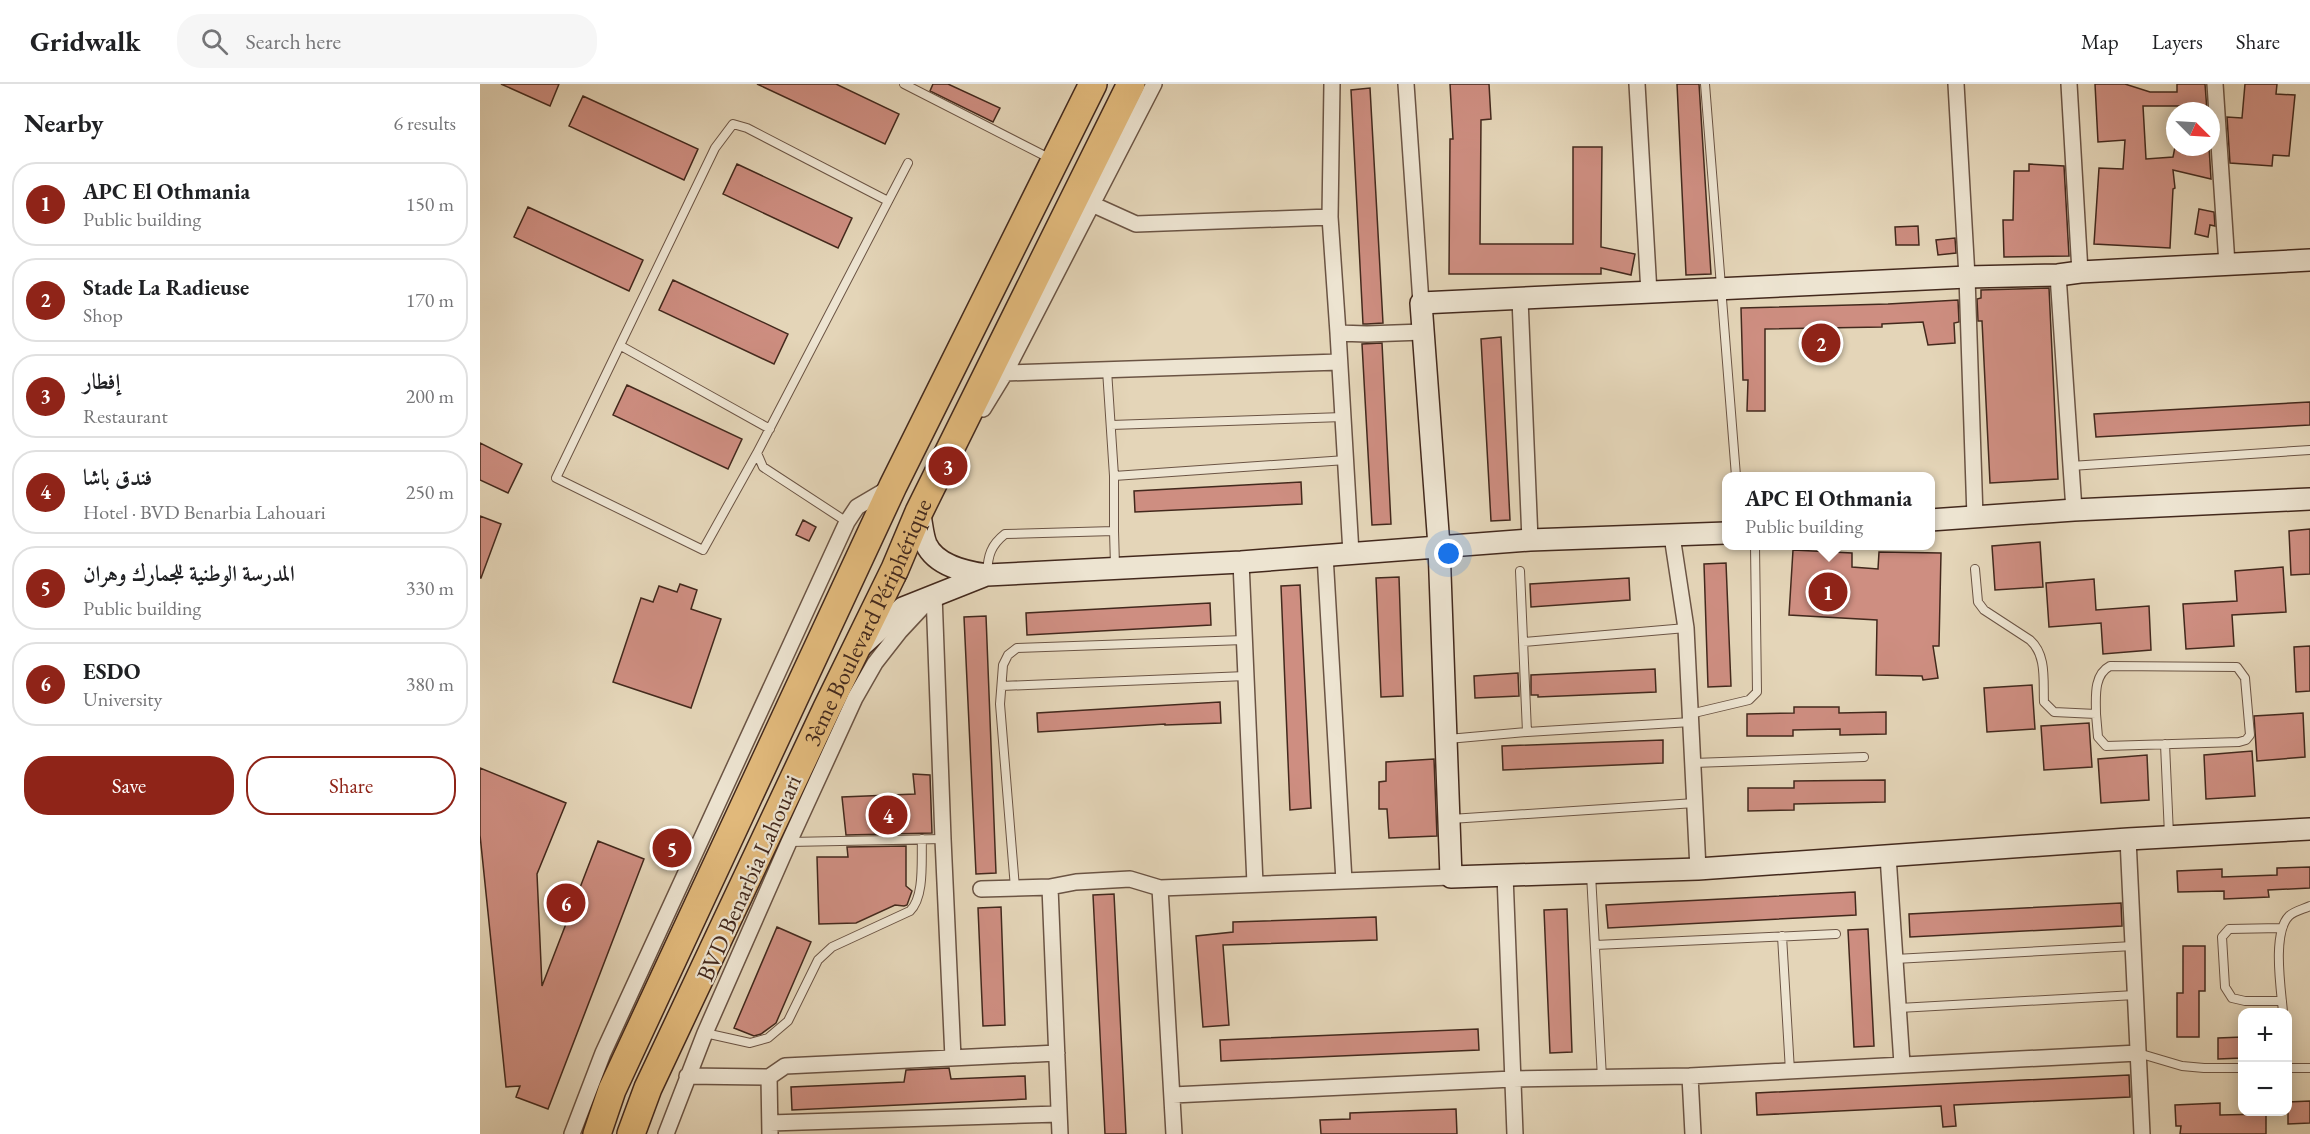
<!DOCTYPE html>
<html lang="en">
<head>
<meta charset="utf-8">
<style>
  :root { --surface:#fff; --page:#f6f6f6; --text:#202124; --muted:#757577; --line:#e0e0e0; --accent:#8f2418 }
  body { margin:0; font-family:"EB Garamond",Amiri,serif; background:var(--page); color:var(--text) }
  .controls { position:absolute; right:18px; bottom:18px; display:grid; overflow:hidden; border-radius:12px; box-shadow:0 3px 15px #0003 }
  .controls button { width:54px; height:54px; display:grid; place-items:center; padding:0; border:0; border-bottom:2px solid var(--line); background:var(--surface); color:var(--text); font:30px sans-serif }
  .compass { position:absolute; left:1686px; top:18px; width:54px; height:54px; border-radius:50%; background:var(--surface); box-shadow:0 3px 15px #0003; rotate:114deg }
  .you { position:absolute; left:969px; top:470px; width:21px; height:21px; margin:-15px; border:4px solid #fff; border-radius:50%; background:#1a73e8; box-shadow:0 0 0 9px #1a73e833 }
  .badge { display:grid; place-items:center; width:39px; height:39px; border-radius:50%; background:var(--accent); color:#fff; font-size:20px; font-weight:700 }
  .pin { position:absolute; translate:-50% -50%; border:3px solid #fff; box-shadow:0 2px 6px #0006 }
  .popup { position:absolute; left:1242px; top:388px; width:213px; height:78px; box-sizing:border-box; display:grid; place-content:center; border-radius:12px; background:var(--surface); filter:drop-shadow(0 2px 4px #0005); font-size:20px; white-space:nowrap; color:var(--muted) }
  .popup b { font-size:22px; color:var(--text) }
  .popup::after { content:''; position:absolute; left:50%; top:100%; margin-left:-12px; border:12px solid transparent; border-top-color:var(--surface) }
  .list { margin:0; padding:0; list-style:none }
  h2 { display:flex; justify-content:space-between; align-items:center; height:78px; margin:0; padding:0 24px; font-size:26px }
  h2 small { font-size:20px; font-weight:400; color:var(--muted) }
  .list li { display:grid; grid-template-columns:39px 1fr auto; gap:18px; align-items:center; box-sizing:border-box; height:84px; margin:0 12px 12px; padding:0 12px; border:2px solid var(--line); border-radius:24px }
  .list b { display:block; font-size:22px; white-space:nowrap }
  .list p { margin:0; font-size:20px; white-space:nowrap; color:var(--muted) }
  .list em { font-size:20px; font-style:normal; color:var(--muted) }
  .actions { display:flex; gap:12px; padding:18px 24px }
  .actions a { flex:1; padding:14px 0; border:2px solid var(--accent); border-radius:24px; text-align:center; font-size:21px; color:var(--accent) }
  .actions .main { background:var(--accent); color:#fff }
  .icon { flex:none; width:33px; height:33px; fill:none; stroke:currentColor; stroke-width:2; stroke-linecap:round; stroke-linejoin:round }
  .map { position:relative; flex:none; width:1830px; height:1050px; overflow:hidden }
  header { display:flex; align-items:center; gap:36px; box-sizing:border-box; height:84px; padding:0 30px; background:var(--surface); border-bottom:2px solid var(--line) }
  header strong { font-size:28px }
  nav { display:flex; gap:33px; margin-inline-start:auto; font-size:21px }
  .search { width:420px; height:54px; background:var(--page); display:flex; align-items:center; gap:15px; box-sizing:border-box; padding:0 21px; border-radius:24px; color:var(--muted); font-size:22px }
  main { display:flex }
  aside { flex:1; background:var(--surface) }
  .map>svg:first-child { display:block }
</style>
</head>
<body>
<header>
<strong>Gridwalk</strong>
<div class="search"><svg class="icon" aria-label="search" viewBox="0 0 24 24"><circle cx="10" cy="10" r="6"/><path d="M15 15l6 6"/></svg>Search here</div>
<nav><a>Map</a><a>Layers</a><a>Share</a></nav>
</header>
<main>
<aside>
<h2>Nearby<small>6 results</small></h2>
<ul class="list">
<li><span class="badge">1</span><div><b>APC El Othmania</b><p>Public building</p></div><em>150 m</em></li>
<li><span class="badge">2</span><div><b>Stade La Radieuse</b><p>Shop</p></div><em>170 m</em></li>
<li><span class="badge">3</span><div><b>إفطار</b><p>Restaurant</p></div><em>200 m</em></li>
<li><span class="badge">4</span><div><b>فندق باشا</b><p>Hotel · BVD Benarbia Lahouari</p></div><em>250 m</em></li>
<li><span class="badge">5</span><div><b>المدرسة الوطنية للجمارك وهران</b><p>Public building</p></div><em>330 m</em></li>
<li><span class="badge">6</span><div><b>ESDO</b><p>University</p></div><em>380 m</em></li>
</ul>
<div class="actions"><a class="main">Save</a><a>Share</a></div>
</aside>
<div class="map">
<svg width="1830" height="1050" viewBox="0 0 1830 1050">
  <rect width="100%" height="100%" fill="#e4d5b8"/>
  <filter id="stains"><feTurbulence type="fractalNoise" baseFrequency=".00333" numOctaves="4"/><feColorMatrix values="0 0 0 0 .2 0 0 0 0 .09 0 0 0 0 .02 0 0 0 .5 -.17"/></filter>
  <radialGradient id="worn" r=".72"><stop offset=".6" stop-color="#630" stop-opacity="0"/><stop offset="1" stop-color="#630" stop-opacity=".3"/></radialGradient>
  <path fill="#ce8e81" stroke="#43291d" stroke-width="1.5" d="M21,0H79L70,22Z
    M277,0H356L419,30L405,60Z
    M453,0H468L520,24L513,38L450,7Z
    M970,0H1009L1011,35L1001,36L1000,160H1093V63H1122L1121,163L1155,170L1151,191L1121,184V190H969L970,55H973Z
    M1197,0H1219L1231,190L1206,191Z
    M1615,0H1645L1670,8H1697V0H1725L1727,27H1703L1704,22H1663L1666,75L1693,73L1695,63H1729L1731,95L1693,86L1695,104L1693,105L1690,164L1614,160L1619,84L1643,85L1645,56L1618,58Z
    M1765,0H1797L1796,10L1815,11L1809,72L1793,71L1792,82L1750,79L1747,33L1762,34Z
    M890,4L903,239L887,240H883L871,6Z
    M103,12L218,65L204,96L89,42Z
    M257,80L372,134L358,164L243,110Z
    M1549,80L1584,82L1589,172L1524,173L1523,136H1533L1534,87H1549Z
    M48,123L163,176L149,207L34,153Z
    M1719,125L1734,128L1735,142L1730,141L1728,153L1715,150Z
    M1438,142L1439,161H1416L1415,143Z
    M1475,154L1476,169L1458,171L1456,156Z
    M193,196L308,250L294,280L179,226Z
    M1569,204L1578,395L1510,399L1502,237H1498L1497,215L1501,214V206Z
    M1478,216L1479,238L1474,239L1475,259L1448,261L1443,238L1402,240V243L1285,245V327H1267L1268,296H1263L1261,224L1408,220Z
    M1021,253L1030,436L1011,437L1001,255Z
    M902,259L911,440L892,441L882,260Z
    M147,301L262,355L248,385L133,331Z
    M1830,318V341L1616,353L1614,330Z
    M0,359L42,380L28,409L0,396Z
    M821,398L822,420L655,428L654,407Z
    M0,432L21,440L1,494H0Z
    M323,436L336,443L329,457L316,451Z
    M1830,445V490L1811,491L1809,447Z
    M1560,458L1563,503L1515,506L1512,462Z
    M1313,466L1372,469V483L1398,485L1399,468L1461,469L1459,562H1453L1458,594L1443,596L1442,592L1396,591L1397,536L1309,531Z
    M1246,479L1251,602L1228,603L1224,480Z
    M1803,483L1806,528L1752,531L1754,562L1706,565L1703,520L1757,517L1755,487Z
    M919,493L923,612L901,613L896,494Z
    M1149,494L1150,516L1051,523L1050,500Z
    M1614,495L1616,526L1669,522L1671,566L1623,570L1621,539L1569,543L1566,499Z
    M200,500L217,506L211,525L241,535L211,624L133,598L161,514L173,518L179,502L197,508Z
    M820,501L831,724L810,726L801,502Z
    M730,519L731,541L547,551L546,529Z
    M506,532L516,789L496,790L484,533Z
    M1830,562V607L1816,608L1814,563Z
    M1175,585L1176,608L1058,613V611H1051V591Z
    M1038,589L1039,612L995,614L994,592Z
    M1552,601L1555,645L1507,648L1504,604Z
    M740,618L741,639L685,641V640L558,648L557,629Z
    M1314,623H1359V629L1406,628V650L1360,651V645L1313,646V652H1267V630L1314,629Z
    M1823,629L1825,673L1777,677L1774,632Z
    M1609,639L1612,683L1564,686L1561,642Z
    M1183,656V679L1023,686L1022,662Z
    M1772,667L1775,712L1726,715L1724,671Z
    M1667,671L1669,716L1621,719L1618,675Z
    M954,675L957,752L909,754L907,725H899V698L906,697V678Z
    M0,684L86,719L57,790L62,902L118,757L164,775L68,1025L36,1013L40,1002L26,1003L0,751Z
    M433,690L450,691L452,749L366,751L362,713L435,710Z
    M1405,696V718L1314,720V726L1268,727V704H1314V697Z
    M426,762V802L432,807L427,821L424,822L415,821L376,839L339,840L337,773H368L367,763Z
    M1830,783V804L1788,806L1789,813L1744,815V807L1698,808L1697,787L1742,785V793L1797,791V784Z
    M1375,808L1376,831L1128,844L1126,821Z
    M634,810L646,1050H625L613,811Z
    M1641,819L1642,842L1430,853L1429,830Z
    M521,823L525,941L503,942L498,824Z
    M1087,825L1092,968L1070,969L1064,826Z
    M896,833L897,856L743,861L749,941L723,943L716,852L753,848V838Z
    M297,843L331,858L296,939L281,950L274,952L254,944Z
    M1388,845L1394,962L1374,963L1368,846Z
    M1703,862H1725V907H1719V953H1697V909H1703Z
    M998,945L999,966L741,977L740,956Z
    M1762,953V974L1738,975V954Z
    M469,984L471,995L545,992L546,1015L312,1026L311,1003L424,998L426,986Z
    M1649,991L1650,1013L1474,1021L1476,1042L1463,1043L1461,1022L1277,1031L1276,1009Z
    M1830,1017V1039L1808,1040V1018Z
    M1740,1019V1031L1786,1030V1050H1700L1701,1042H1696L1695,1021Z
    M976,1025L977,1050H841L840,1036L870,1035V1029Z"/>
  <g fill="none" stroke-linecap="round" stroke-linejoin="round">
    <g stroke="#6b5444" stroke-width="10">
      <path id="lane" d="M424,0L571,75
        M1225,0L1256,392
        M141,262L290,345
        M627,286L634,392V447
        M631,341L863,333
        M277,369L223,466L76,394L235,64L253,40L267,44L408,117
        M1591,382L1830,366
        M634,392L866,376
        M367,438L283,383L277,369L428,79
        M1495,485L1498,518L1504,526L1550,556C1567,571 1563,597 1564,618L1574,628L1616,630C1616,614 1613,591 1630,582L1757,583L1765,594L1770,651L1766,656L1759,658L1626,662L1618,653L1616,630
        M1040,487L1047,648L1211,638
        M507,489C508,471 511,461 525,450L634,447L635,482
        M1043,558L1206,544
        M522,602L766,592
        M1210,630L1269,616L1277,608L1275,462
        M968,655L1047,648
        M1685,660L1689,751
        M1213,679L1384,673
        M971,735L1215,719
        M309,758L463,755
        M1111,790L1122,994
        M535,804L520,620L523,581L528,571L537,564L764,556
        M1801,844L1749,845L1742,853L1745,903L1752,914L1765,917H1802
        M1302,852L1310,987
        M1115,861L1356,850
        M1415,875L1653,862
        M1419,924L1655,911
        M1803,928C1801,905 1792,849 1809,832C1814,827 1824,825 1830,822
        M225,949L270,959L288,954L308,937L338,876L352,863L430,827C445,813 441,775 442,755
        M1658,969L1702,982L1724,984H1762
        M1808,984H1830"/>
    </g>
    <g stroke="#6b5444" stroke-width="18">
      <path id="street" d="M852,0L850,133L858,249
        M926,0L941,219
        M1157,0L1169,209
        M1476,0L1487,193L1495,433
        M1589,0L1600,188
        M1735,0L1747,180
        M614,121L656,140L850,133
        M1578,191L1594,426
        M1040,215L1050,456
        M525,289L859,278
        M503,325L525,289L674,0
        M1192,452L1206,544L1218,785
        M871,469L858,249L887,250L943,248
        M845,471L864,797
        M761,478L775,800
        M454,510L463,755L473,974
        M1648,755L1662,1050
        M1408,772L1422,980
        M1025,791L1035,1050
        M570,803L580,1050
        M680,804L694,1050
        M501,805L570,803L596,798L650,795L680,804L971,793
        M207,992L289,993L290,1050
        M1210,992L1213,1050
        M289,993L305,982L577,969
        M693,1011L1033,995L1210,992L1658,969
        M290,1039L579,1030
        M92,1050L123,969L367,438L377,423L411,403
        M186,1050L225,949L309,758L375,614L395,579L420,547L448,517"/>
    </g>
    <g stroke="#43291d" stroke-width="24">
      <path id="secondary" d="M1830,176L1600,188L1578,191L1487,193L941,219L959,462L971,793L1218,785L1648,755L1830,745
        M439,428C442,438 442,450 446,460C456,482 486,488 507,491L761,478L1050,456L1246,449
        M1450,436L1594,426L1830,415
        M381,562L423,524L506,491"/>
    </g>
    <g stroke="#43291d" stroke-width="30">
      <g id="highway">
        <path d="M117,1050L132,1006L413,402L613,0"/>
        <path id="s1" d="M151,1050L168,1004L347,624L415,485L439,428L651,0"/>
      </g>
    </g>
    <use href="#lane" stroke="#ede4d1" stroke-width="8"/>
    <use href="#street" stroke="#ede4d1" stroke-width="15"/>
    <use href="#secondary" stroke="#ede4d1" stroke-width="21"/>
    <use href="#highway" stroke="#e2ba7c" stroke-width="27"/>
  </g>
  <g text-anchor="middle" stroke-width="4.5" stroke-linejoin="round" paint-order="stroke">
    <g font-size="24" fill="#43291d" stroke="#ede4d1">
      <text dy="8" stroke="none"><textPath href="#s1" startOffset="564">3ème Boulevard Périphérique</textPath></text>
      <text transform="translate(269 794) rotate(-66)" y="8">BVD Benarbia Lahouari</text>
    </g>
  </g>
  <rect width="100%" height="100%" filter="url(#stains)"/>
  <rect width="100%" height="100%" fill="url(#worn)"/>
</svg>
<div class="controls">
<button>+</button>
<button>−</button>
</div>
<svg class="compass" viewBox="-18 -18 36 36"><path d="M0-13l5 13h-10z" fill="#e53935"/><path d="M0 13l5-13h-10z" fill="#757577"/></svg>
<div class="you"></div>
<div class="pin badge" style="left:1348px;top:508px">1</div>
<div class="popup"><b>APC El Othmania</b>Public building</div>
<div class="pin badge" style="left:1341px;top:259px">2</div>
<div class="pin badge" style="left:468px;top:382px">3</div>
<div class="pin badge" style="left:408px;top:731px">4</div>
<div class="pin badge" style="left:192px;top:764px">5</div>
<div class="pin badge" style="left:86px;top:819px">6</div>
</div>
</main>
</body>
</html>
